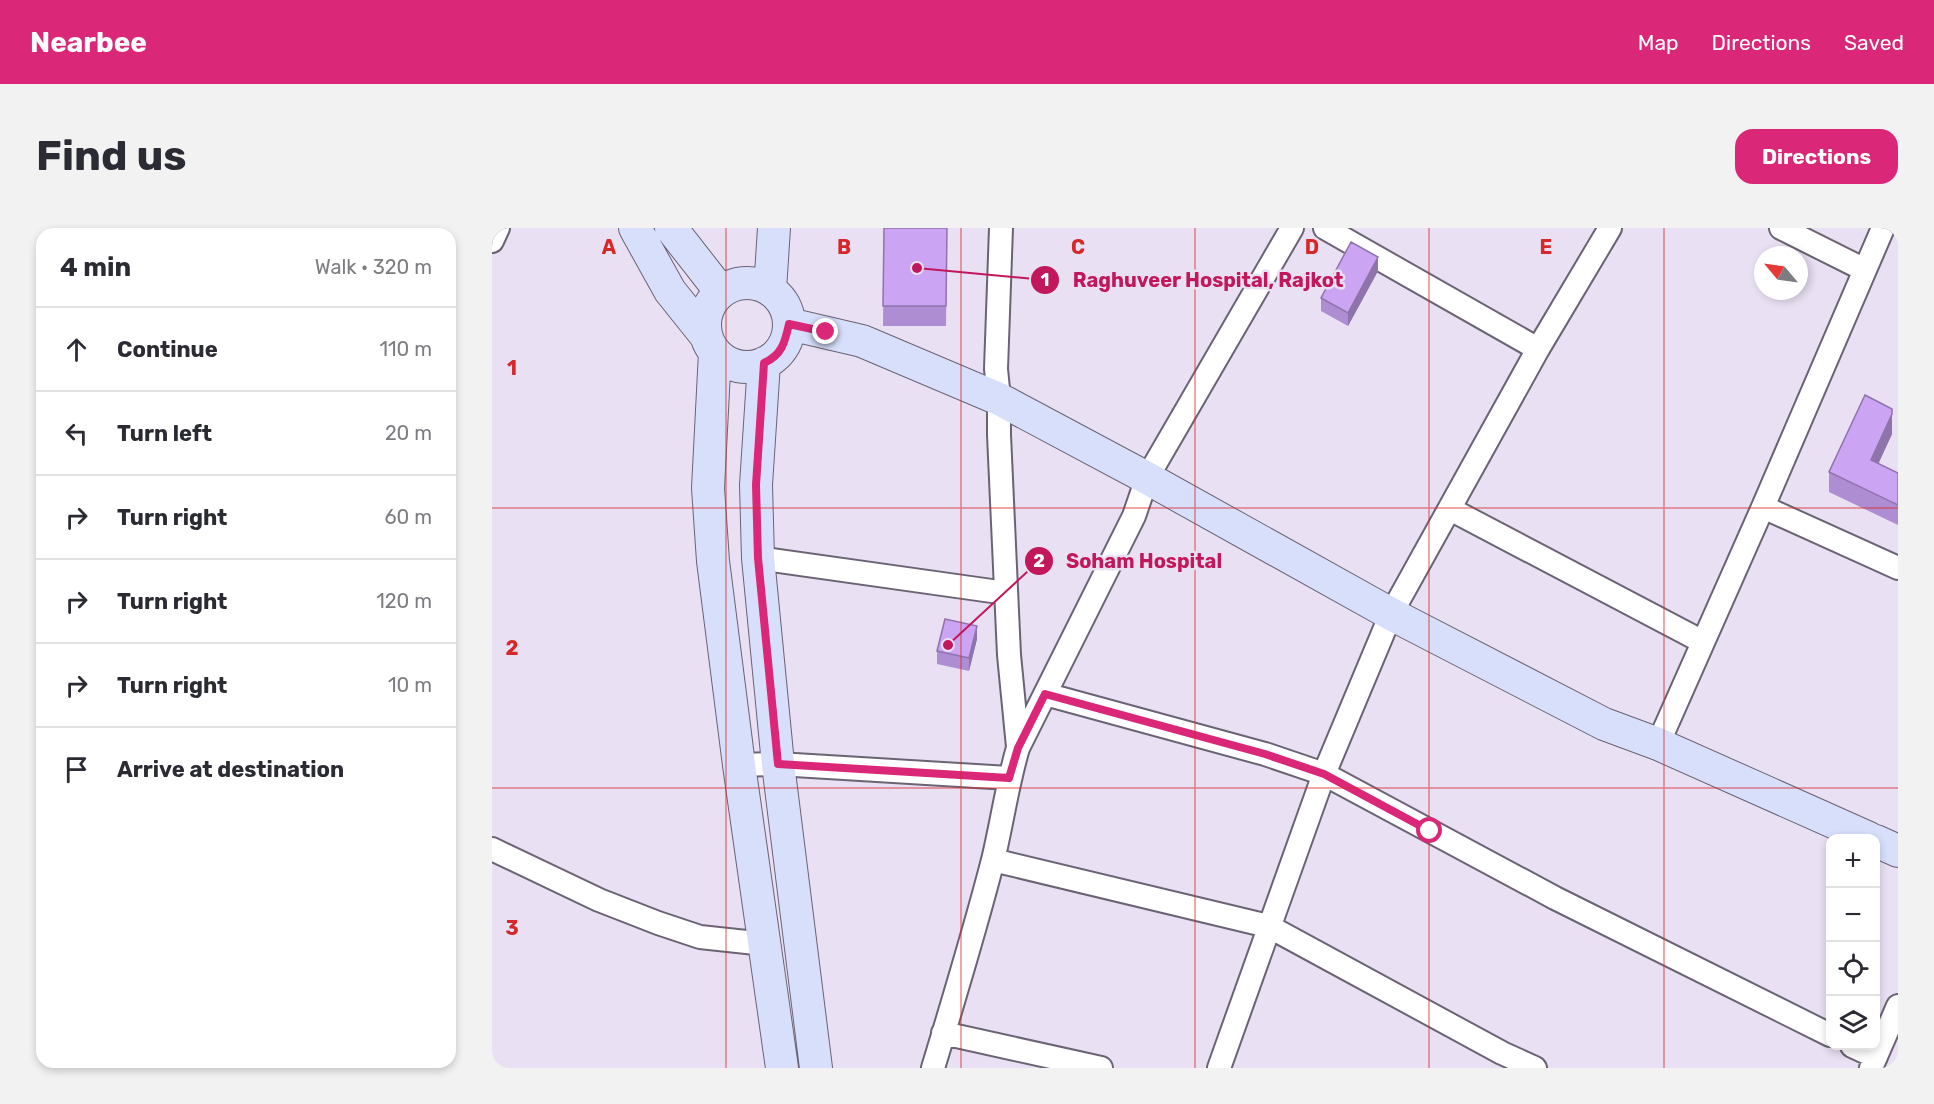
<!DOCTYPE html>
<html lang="en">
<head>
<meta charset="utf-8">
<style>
  :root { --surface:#fff; --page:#f2f2f3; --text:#2b2b33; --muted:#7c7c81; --line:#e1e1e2; --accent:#db2777 }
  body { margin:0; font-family:Rubik,sans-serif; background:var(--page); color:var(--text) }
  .controls { position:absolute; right:18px; bottom:18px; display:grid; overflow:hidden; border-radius:12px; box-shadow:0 3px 9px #0003 }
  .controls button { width:54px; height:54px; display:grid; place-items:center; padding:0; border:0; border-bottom:2px solid var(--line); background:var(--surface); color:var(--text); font:30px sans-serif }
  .compass { position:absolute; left:1262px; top:18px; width:54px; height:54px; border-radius:50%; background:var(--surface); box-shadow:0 3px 9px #0003; rotate:299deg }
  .stop { position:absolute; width:18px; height:18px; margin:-14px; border:4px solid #db2777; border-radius:50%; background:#fff }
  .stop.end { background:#db2777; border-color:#fff; box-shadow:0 2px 6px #0008 }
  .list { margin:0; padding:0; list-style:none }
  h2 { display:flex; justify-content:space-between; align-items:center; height:78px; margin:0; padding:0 24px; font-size:26px }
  h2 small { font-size:20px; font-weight:400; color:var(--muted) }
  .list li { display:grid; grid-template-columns:39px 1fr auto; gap:18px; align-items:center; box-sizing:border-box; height:84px; padding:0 24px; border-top:2px solid var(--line) }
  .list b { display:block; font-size:22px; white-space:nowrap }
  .list em { font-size:20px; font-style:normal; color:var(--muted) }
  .icon { flex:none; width:33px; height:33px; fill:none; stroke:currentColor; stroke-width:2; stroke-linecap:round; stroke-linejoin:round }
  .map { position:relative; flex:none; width:1406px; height:840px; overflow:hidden; border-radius:18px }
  header { display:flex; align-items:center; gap:36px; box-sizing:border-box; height:84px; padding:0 30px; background:var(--accent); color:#fff }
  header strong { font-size:28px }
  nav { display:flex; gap:33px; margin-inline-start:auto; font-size:21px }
  .intro { display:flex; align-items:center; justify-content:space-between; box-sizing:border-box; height:144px; padding:0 36px }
  h1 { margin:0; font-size:42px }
  .button { padding:15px 27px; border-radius:18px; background:var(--accent); color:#fff; font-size:21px; font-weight:700 }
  main { display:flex; gap:36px; padding:0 36px }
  aside { flex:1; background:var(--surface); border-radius:18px; box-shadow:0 3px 9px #0003 }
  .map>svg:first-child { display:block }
</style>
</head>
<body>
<header>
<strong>Nearbee</strong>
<nav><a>Map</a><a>Directions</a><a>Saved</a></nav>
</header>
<div class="intro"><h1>Find us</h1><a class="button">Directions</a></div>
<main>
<aside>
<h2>4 min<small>Walk · 320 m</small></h2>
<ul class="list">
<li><svg class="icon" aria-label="ahead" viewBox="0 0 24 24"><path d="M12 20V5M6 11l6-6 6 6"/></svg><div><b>Continue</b></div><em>110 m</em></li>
<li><svg class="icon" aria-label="left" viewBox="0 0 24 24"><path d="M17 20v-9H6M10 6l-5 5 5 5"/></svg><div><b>Turn left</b></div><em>20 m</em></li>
<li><svg class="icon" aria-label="right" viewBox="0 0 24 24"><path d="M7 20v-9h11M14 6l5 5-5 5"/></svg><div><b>Turn right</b></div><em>60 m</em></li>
<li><svg class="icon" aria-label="right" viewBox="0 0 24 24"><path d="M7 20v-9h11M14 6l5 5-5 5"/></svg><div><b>Turn right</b></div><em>120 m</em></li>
<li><svg class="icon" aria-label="right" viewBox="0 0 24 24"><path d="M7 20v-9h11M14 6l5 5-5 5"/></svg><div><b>Turn right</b></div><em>10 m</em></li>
<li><svg class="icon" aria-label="arrive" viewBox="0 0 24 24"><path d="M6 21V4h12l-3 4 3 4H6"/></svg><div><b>Arrive at destination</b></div></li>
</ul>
</aside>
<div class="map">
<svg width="1406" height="840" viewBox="0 0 1406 840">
  <rect width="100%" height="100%" fill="#e9e0f3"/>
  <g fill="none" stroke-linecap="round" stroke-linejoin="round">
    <g stroke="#6b6374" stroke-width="26">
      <path id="street" d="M509,0L504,141L507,171V207L517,427L526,519
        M833,0L1046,121
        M1289,0L1373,42
        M0,13L6,0
        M1271,279L1406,340
        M958,281L1211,414
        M266,330L514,365
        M553,466L773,526L832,546L1063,670L1338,807
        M1166,516L1271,279L1391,0
        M247,537L286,536L517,550
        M0,621L107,672L166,695L208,709L273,716
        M501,632L776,698L1010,825L1043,840
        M451,805L609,840
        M1360,818L1384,829
        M441,840C462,771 483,702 501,632C510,595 515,557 526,520L642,288L655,250L800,0
        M727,840L832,546L899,386L1046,121L1118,0
        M1379,840L1406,778"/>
    </g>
    <g stroke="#6b6374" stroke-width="34">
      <path id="secondary" d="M143,0L178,63L214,108
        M179,0L229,64
        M213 97a42 42 0 1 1 84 0a42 42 0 1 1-84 0Z
        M278,62L282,0
        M297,96L370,113L507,171L655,250L899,386L1112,496L1166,516L1377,610
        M223,124L216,260L221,333L247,537L290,840
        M272,135L264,257L266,330L286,536L324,840
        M1384,613L1406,623"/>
    </g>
    <use href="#street" stroke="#fff" stroke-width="22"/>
    <use href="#secondary" stroke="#d7dffb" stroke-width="32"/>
  </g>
  <path fill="#af8dd2" d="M392,0H455L454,98H391Z
    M886,43L856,98L829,83V70Z
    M1400,201V206L1386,235L1406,245V297L1337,264V244Z
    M485,411L477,443L445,436V423Z"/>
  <path fill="#8f73ab" d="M886,29V43L856,98V85Z
    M1400,181V206L1379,252V232Z
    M485,398V411L477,443V430Z"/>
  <path fill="#cca4f4" stroke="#8f73ab" stroke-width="1.5" d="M392,0H455L454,78H391Z
    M859,14L886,29L856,85L829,70Z
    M1373,167L1400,181V186L1379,232L1406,245V277L1337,244Z
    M453,391L485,398L477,430L445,423Z"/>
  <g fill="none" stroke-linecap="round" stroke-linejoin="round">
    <path stroke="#db2777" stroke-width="8" d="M334,104L297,96C293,114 290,127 272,135L264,257L266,330L286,536L517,550L526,520L553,466L773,526L832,546L938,603"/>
  </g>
  <path fill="none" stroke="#d62828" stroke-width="1.5" stroke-opacity="0.55" d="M234,0V840M469,0V840M703,0V840M937,0V840M1172,0V840M0,280H1406M0,560H1406"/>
  <g font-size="20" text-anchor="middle" font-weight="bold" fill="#d62828" stroke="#e9e0f3" stroke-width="5" stroke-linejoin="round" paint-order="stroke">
    <text x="117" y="26">A</text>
    <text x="352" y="26">B</text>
    <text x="586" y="26">C</text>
    <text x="820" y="26">D</text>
    <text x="1054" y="26">E</text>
    <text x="20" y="147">1</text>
    <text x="20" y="427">2</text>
    <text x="20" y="707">3</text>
  </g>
  <path fill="none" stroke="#c2185b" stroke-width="2" d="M425 40L553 52M456 417L547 333"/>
  <g fill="#c2185b" stroke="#e9e0f3" stroke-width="2">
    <circle cx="425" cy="40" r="6"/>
    <circle cx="456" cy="417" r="6"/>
    <circle cx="553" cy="52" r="15"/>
    <circle cx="547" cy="333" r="15"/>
  </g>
  <g font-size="18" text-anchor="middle" font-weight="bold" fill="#fff">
    <text x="553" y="58">1</text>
    <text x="547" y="339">2</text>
  </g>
  <g font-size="20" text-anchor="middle" font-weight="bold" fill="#c2185b" stroke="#e9e0f3" stroke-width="5" stroke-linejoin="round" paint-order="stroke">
    <text x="716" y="59">Raghuveer Hospital, Rajkot</text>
    <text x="652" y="340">Soham Hospital</text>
  </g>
</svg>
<div class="controls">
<button>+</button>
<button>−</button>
<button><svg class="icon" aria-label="locate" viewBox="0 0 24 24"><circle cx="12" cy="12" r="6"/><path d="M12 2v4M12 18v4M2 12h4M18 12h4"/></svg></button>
<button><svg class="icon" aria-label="layers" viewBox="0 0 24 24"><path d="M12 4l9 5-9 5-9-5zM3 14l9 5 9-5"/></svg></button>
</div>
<svg class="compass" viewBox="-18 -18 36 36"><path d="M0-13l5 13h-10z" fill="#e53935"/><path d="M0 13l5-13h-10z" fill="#7c7c81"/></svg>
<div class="stop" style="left:938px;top:603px"></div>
<div class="stop end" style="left:334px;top:104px"></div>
</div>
</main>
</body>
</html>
